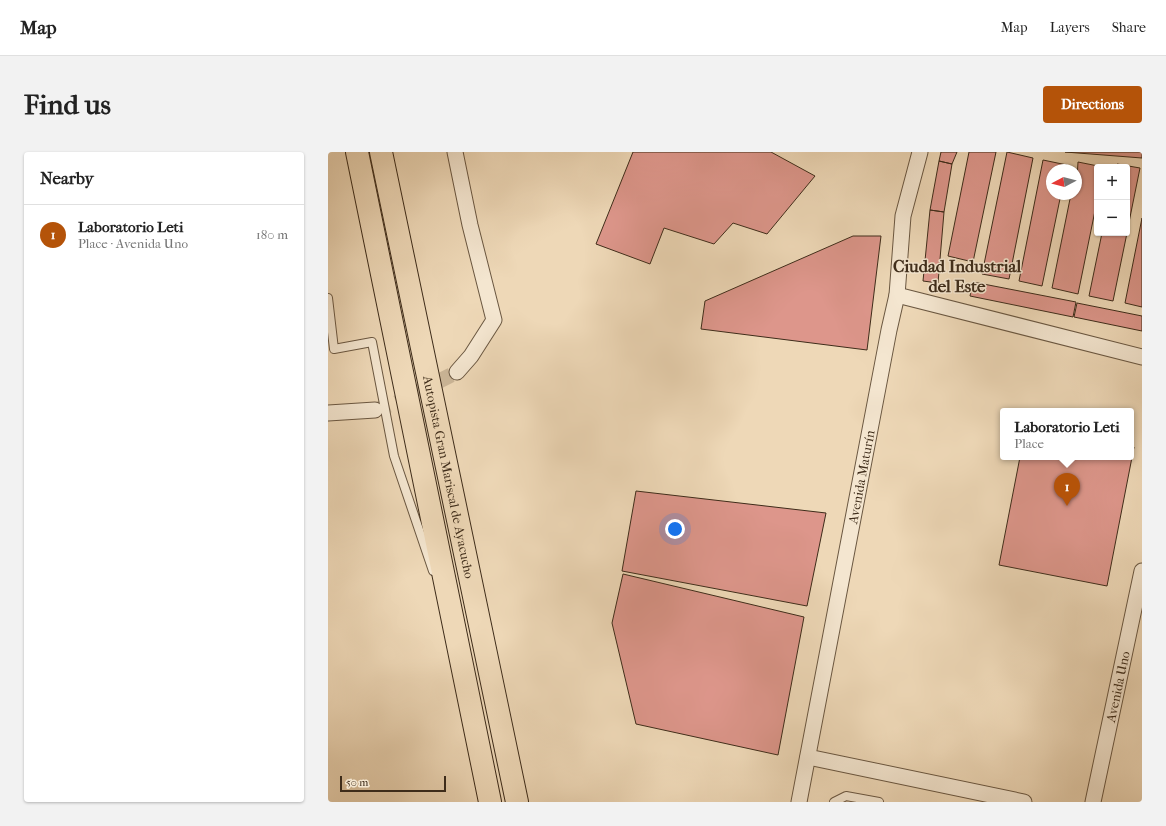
<!DOCTYPE html>
<html lang="en">
<head>
<meta charset="utf-8">
<style>
  :root { --surface:#fff; --page:#f2f2f2; --text:#222; --muted:#767676; --line:#e0e0e0; --accent:#b45309 }
  body { margin:0; font-family:"IM FELL French Canon",serif; background:var(--page); color:var(--text) }
  .controls { position:absolute; right:12px; top:12px; display:grid; overflow:hidden; border-radius:4px; box-shadow:0 1px 3px #0004 }
  .controls button { width:36px; height:36px; display:grid; place-items:center; padding:0; border:0; border-bottom:1px solid var(--line); background:var(--surface); color:var(--text); font:20px sans-serif }
  .compass { position:absolute; left:718px; top:12px; width:36px; height:36px; border-radius:50%; background:var(--surface); box-shadow:0 1px 3px #0004; rotate:263deg }
  .scale { position:absolute; left:12px; bottom:10px; width:106px; box-sizing:border-box; padding-left:4px; border:2px solid #3e2c1a; border-top:0; font-size:11px; line-height:14px; white-space:nowrap; color:#3e2c1a; -webkit-text-stroke:3px #f4e6d0; paint-order:stroke }
  .you { position:absolute; left:347px; top:377px; width:14px; height:14px; margin:-10px; border:3px solid #fff; border-radius:50%; background:#1a73e8; box-shadow:0 0 0 6px #1a73e833 }
  .badge { display:grid; place-items:center; width:26px; height:26px; border-radius:50%; background:var(--accent); color:#fff; font-size:13px; font-weight:700 }
  .pin { position:absolute; translate:-50% -33px; filter:drop-shadow(0 1px 2px #0008) }
  .pin::after { content:''; position:absolute; top:21px; width:14px; height:12px; background:inherit; clip-path:polygon(0 0,100% 0,50% 100%) }
  .popup { position:absolute; left:672px; top:256px; width:134px; height:52px; box-sizing:border-box; display:grid; place-content:center; border-radius:4px; background:var(--surface); filter:drop-shadow(0 1px 3px #0005); font-size:13px; white-space:nowrap; color:var(--muted) }
  .popup b { font-size:15px; color:var(--text) }
  .popup::after { content:''; position:absolute; left:50%; top:100%; margin-left:-8px; border:8px solid transparent; border-top-color:var(--surface) }
  .list { margin:0; padding:0; list-style:none }
  h2 { display:flex; justify-content:space-between; align-items:center; height:52px; margin:0; padding:0 16px; font-size:17px }
  h2 small { font-size:13px; font-weight:400; color:var(--muted) }
  .list li { display:grid; grid-template-columns:26px 1fr auto; gap:12px; align-items:center; box-sizing:border-box; height:60px; padding:0 16px; border-top:1px solid var(--line) }
  .list b { display:block; font-size:15px; white-space:nowrap }
  .list p { margin:0; font-size:13px; white-space:nowrap; color:var(--muted) }
  .list em { font-size:13px; font-style:normal; color:var(--muted) }
  .map { position:relative; flex:none; width:814px; height:650px; overflow:hidden; border-radius:4px }
  header { display:flex; align-items:center; gap:24px; box-sizing:border-box; height:56px; padding:0 20px; background:var(--surface); border-bottom:1px solid var(--line) }
  header strong { font-size:19px }
  nav { display:flex; gap:22px; margin-inline-start:auto; font-size:14px }
  .intro { display:flex; align-items:center; justify-content:space-between; box-sizing:border-box; height:96px; padding:0 24px }
  h1 { margin:0; font-size:28px }
  .button { padding:10px 18px; border-radius:4px; background:var(--accent); color:#fff; font-size:14px; font-weight:700 }
  main { display:flex; gap:24px; padding:0 24px }
  aside { flex:1; background:var(--surface); border-radius:4px; box-shadow:0 1px 3px #0004 }
  .map>svg:first-child { display:block }
</style>
</head>
<body>
<header>
<strong>Map</strong>
<nav><a>Map</a><a>Layers</a><a>Share</a></nav>
</header>
<div class="intro"><h1>Find us</h1><a class="button">Directions</a></div>
<main>
<aside>
<h2>Nearby<small></small></h2>
<ul class="list">
<li><span class="badge">1</span><div><b>Laboratorio Leti</b><p>Place · Avenida Uno</p></div><em>180 m</em></li>
</ul>
</aside>
<div class="map">
<svg width="814" height="650" viewBox="0 0 814 650">
  <rect width="100%" height="100%" fill="#eed8b7"/>
  <filter id="stains"><feTurbulence type="fractalNoise" baseFrequency=".005" numOctaves="4"/><feColorMatrix values="0 0 0 0 .2 0 0 0 0 .09 0 0 0 0 .02 0 0 0 .5 -.17"/></filter>
  <radialGradient id="worn" r=".72"><stop offset=".6" stop-color="#630" stop-opacity="0"/><stop offset="1" stop-color="#630" stop-opacity=".3"/></radialGradient>
  <path fill="#dd968b" stroke="#3e2c1a" d="M305,0H443L487,24L439,82L405,71L386,92L336,76L322,112L268,92Z
    M613,0H629L624,12L611,9Z
    M641,0H668L645,110L620,104Z
    M679,0L705,6L681,127L654,122Z
    M737,0H814V6Z
    M715,8L739,13L738,18H724V42H733L714,134L691,129Z
    M611,9L624,12L616,60L602,58Z
    M750,10L775,15H769V49L750,142L724,136L743,42H748Z
    M789,12L812,16L799,80V15H788Z
    M602,58L616,60L610,131L595,129Z
    M814,66V155L797,151Z
    M774,81H799L785,149L761,144Z
    M525,84H553L539,198L373,177L377,149Z
    M645,130L748,150L745,165L642,144Z
    M749,151L814,164V179L746,165Z
    M803,295H806L779,434L671,413L692,305H803Z
    M308,339L498,361L479,454L294,419Z
    M295,422L476,465L450,603L308,572L284,471Z"/>
  <g fill="none" stroke-linecap="round" stroke-linejoin="round">
    <path stroke="#cbb698" stroke-width="15" stroke-dasharray="15 8" stroke-linecap="butt" d="M47,258L68,251L129,220"/>
    <g stroke="#6a5741" stroke-width="10">
      <path id="service" d="M0,146L6,197L44,190L66,304L105,419
        M506,650L518,644L551,650"/>
    </g>
    <g stroke="#6a5741" stroke-width="17">
      <g id="minor">
        <path d="M127,0L142,73L166,168L143,204L129,220"/>
        <path d="M569,143L814,205"/>
        <path d="M0,261L47,258"/>
        <path d="M480,605L696,650"/>
        <path id="s1" d="M471,650L561,178L569,143L575,64L592,0"/>
        <path id="s2" d="M765,650L814,419"/>
      </g>
    </g>
    <g stroke="#3e2c1a" stroke-width="24">
      <g id="trunk">
        <path d="M29,0L162,650"/>
        <path id="s3" d="M53,0L189,650"/>
      </g>
    </g>
    <use href="#service" stroke="#f4e6d0" stroke-width="8"/>
    <use href="#minor" stroke="#f4e6d0" stroke-width="15"/>
    <use href="#trunk" stroke="#eed8b7" stroke-width="22"/>
  </g>
  <g text-anchor="middle" stroke-width="3" stroke-linejoin="round" paint-order="stroke">
    <g font-size="13" fill="#3e2c1a" stroke="#f4e6d0">
      <text dy="5" stroke="none"><textPath href="#s3" startOffset="332">Autopista Gran Mariscal de Ayacucho</textPath></text>
      <text dy="5" stroke="none"><textPath href="#s1" startOffset="331">Avenida Maturín</textPath></text>
      <text dy="5" stroke="none"><textPath href="#s2" startOffset="118">Avenida Uno</textPath></text>
    </g>
    <g font-size="17" font-weight="bold" fill="#3e2c1a" stroke="#f4e6d0">
      <text x="629" y="120">Ciudad Industrial<tspan x="629" dy="20">del Este</tspan></text>
    </g>
  </g>
  <rect width="100%" height="100%" filter="url(#stains)"/>
  <rect width="100%" height="100%" fill="url(#worn)"/>
</svg>
<div class="controls">
<button>+</button>
<button>−</button>
</div>
<svg class="compass" viewBox="-18 -18 36 36"><path d="M0-13l5 13h-10z" fill="#e53935"/><path d="M0 13l5-13h-10z" fill="#767676"/></svg>
<div class="scale">50 m</div>
<div class="you"></div>
<div class="pin badge" style="left:739px;top:354px">1</div>
<div class="popup"><b>Laboratorio Leti</b>Place</div>
</div>
</main>
</body>
</html>
